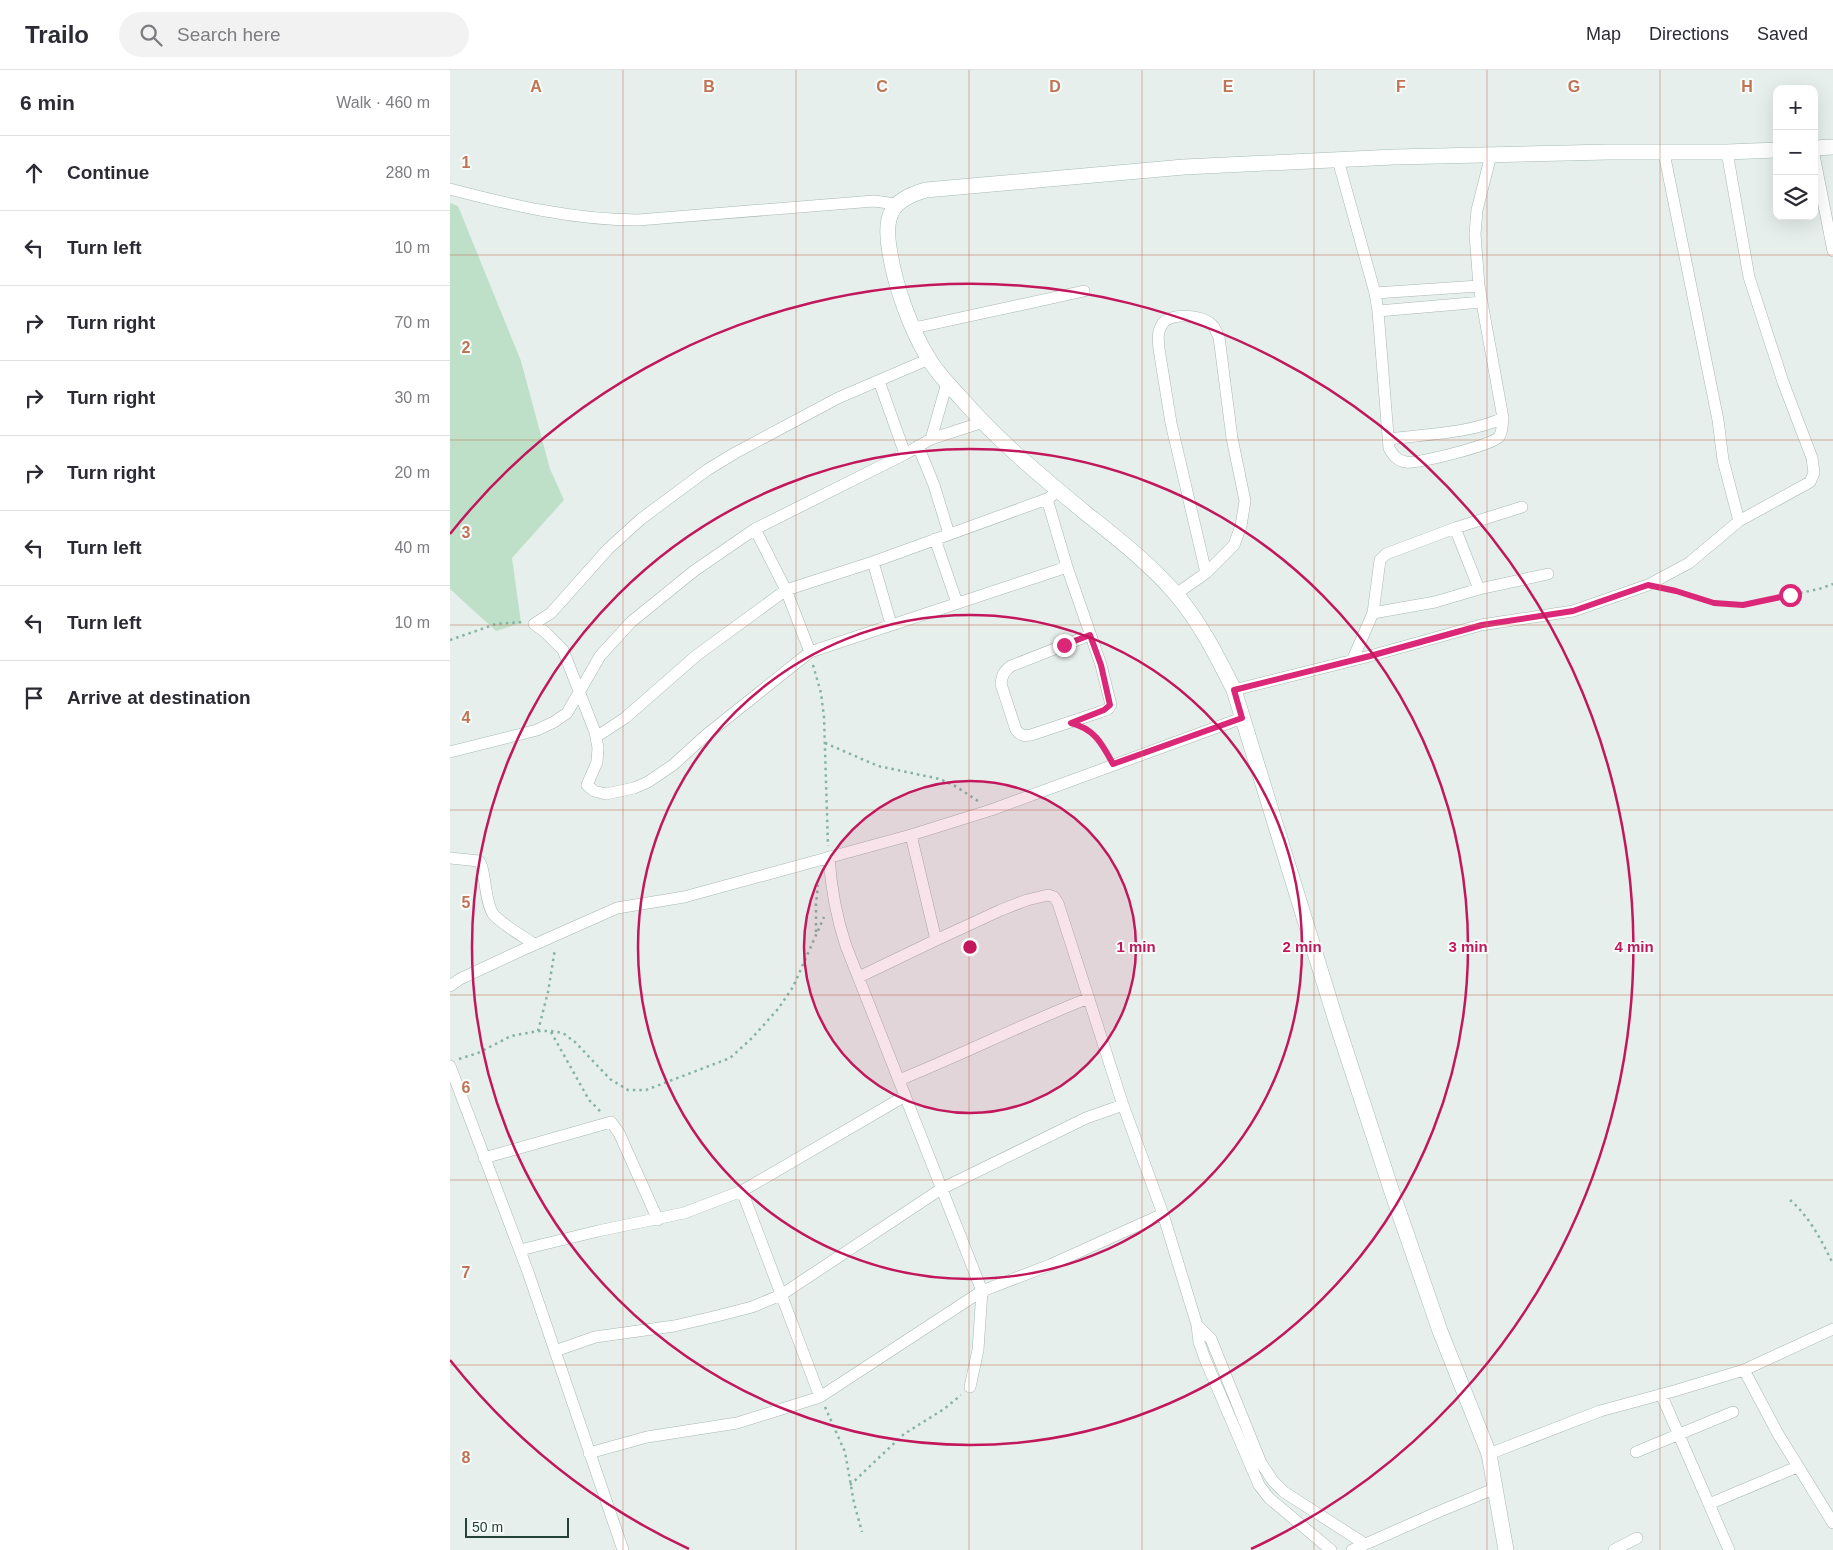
<!DOCTYPE html>
<html lang="en">
<head>
<meta charset="utf-8">
<style>
  :root { --surface:#fff; --page:#f2f2f3; --text:#2b2b33; --muted:#7c7c81; --line:#e1e1e2 }
  body { margin:0; font-family:Helvetica,sans-serif; background:var(--page); color:var(--text) }
  .controls { position:absolute; right:15px; top:15px; display:grid; overflow:hidden; border-radius:10px; box-shadow:0 5px 20px #0002 }
  .controls button { width:45px; height:45px; display:grid; place-items:center; padding:0; border:0; border-bottom:1px solid var(--line); background:var(--surface); color:var(--text); font:25px sans-serif }
  .scale { position:absolute; left:15px; bottom:12px; width:104px; box-sizing:border-box; padding-left:5px; border:2px solid #24423a; border-top:0; font-size:14px; line-height:18px; white-space:nowrap; color:#24423a; -webkit-text-stroke:4px #f7fbf9; paint-order:stroke }
  .stop { position:absolute; width:15px; height:15px; margin:-11px; border:4px solid #db2777; border-radius:50%; background:#fff }
  .stop.end { background:#db2777; border-color:#fff; box-shadow:0 1px 5px #0008 }
  .list { margin:0; padding:0; list-style:none }
  h2 { display:flex; justify-content:space-between; align-items:center; height:65px; margin:0; padding:0 20px; font-size:21px }
  h2 small { font-size:16px; font-weight:400; color:var(--muted) }
  .list li { display:grid; grid-template-columns:32px 1fr auto; gap:15px; align-items:center; box-sizing:border-box; height:75px; padding:0 20px; border-top:1px solid var(--line) }
  .list b { display:block; font-size:19px; white-space:nowrap }
  .list em { font-size:16px; font-style:normal; color:var(--muted) }
  .icon { flex:none; width:28px; height:28px; fill:none; stroke:currentColor; stroke-width:2; stroke-linecap:round; stroke-linejoin:round }
  .map { position:relative; flex:none; width:1383px; height:1480px; overflow:hidden }
  header { display:flex; align-items:center; gap:30px; box-sizing:border-box; height:70px; padding:0 25px; background:var(--surface); border-bottom:1px solid var(--line) }
  header strong { font-size:24px }
  nav { display:flex; gap:28px; margin-inline-start:auto; font-size:18px }
  .search { width:350px; height:45px; background:var(--page); display:flex; align-items:center; gap:12px; box-sizing:border-box; padding:0 18px; border-radius:28px; color:var(--muted); font-size:19px }
  main { display:flex }
  aside { flex:1; background:var(--surface) }
  .map>svg:first-child { display:block }
</style>
</head>
<body>
<header>
<strong>Trailo</strong>
<div class="search"><svg class="icon" aria-label="search" viewBox="0 0 24 24"><circle cx="10" cy="10" r="6"/><path d="M15 15l6 6"/></svg>Search here</div>
<nav><a>Map</a><a>Directions</a><a>Saved</a></nav>
</header>
<main>
<aside>
<h2>6 min<small>Walk · 460 m</small></h2>
<ul class="list">
<li><svg class="icon" aria-label="ahead" viewBox="0 0 24 24"><path d="M12 20V5M6 11l6-6 6 6"/></svg><div><b>Continue</b></div><em>280 m</em></li>
<li><svg class="icon" aria-label="left" viewBox="0 0 24 24"><path d="M17 20v-9H6M10 6l-5 5 5 5"/></svg><div><b>Turn left</b></div><em>10 m</em></li>
<li><svg class="icon" aria-label="right" viewBox="0 0 24 24"><path d="M7 20v-9h11M14 6l5 5-5 5"/></svg><div><b>Turn right</b></div><em>70 m</em></li>
<li><svg class="icon" aria-label="right" viewBox="0 0 24 24"><path d="M7 20v-9h11M14 6l5 5-5 5"/></svg><div><b>Turn right</b></div><em>30 m</em></li>
<li><svg class="icon" aria-label="right" viewBox="0 0 24 24"><path d="M7 20v-9h11M14 6l5 5-5 5"/></svg><div><b>Turn right</b></div><em>20 m</em></li>
<li><svg class="icon" aria-label="left" viewBox="0 0 24 24"><path d="M17 20v-9H6M10 6l-5 5 5 5"/></svg><div><b>Turn left</b></div><em>40 m</em></li>
<li><svg class="icon" aria-label="left" viewBox="0 0 24 24"><path d="M17 20v-9H6M10 6l-5 5 5 5"/></svg><div><b>Turn left</b></div><em>10 m</em></li>
<li><svg class="icon" aria-label="arrive" viewBox="0 0 24 24"><path d="M6 21V4h12l-3 4 3 4H6"/></svg><div><b>Arrive at destination</b></div></li>
</ul>
</aside>
<div class="map">
<svg width="1383" height="1480" viewBox="0 0 1383 1480">
  <rect width="100%" height="100%" fill="#e6efeb"/>
  <path fill="#bfe0c8" d="M0,133L8,136L71,291L100,399L114,430L62,488L71,553L46,561L0,519Z"/>
  <g fill="none" stroke-linecap="round" stroke-linejoin="round">
    <g stroke="#a8b8b2" stroke-width="12">
      <path id="street" d="M1214,83L1268,350L1273,390L1289,451
        M1364,85L1383,181
        M888,90L925,223L928,241L939,378C943,385 947,391 956,392C968,394 1042,375 1049,367C1053,361 1052,354 1053,348L1029,216L1025,164L1027,140L1041,85
        M0,119C61,135 124,150 188,150L424,131L446,134
        M925,223L1029,216
        M928,241L1032,232
        M464,258L634,221
        M479,289L388,328L285,383L257,400L191,449L158,479L101,543L84,554L95,562L113,580L145,662L148,678L147,692L137,715L144,721L156,724L184,718L198,712L223,695L256,665L360,582L617,497L597,429
        M429,311L455,384
        M481,369L497,313
        M938,369C976,364 1018,364 1053,348
        M468,376L484,415L499,464
        M1005,458L1029,519
        M305,459L336,520L360,582
        M485,469L507,533
        M423,492L441,554
        M617,497L651,595L661,635L658,639L650,642L581,665C574,666 571,666 566,660L551,614C552,605 554,601 561,596L640,565
        M726,524L756,503L784,475L791,456L795,431L782,368L769,267C767,264 766,260 764,257C755,245 723,242 713,253C707,261 708,270 709,279L721,353L756,503
        M923,543L985,532L1029,519L1098,504
        M902,591L923,543L930,490L936,484L1005,458L1072,437
        M784,620L920,586L1031,555L1123,541L1198,515L1239,493L1289,451L1360,412L1364,403L1362,388L1333,312L1299,207L1277,82
        M146,667L175,648L247,585L336,520L423,492L597,429L603,425
        M0,682L87,660L104,652L117,643L150,586L181,552L244,501L305,459L455,384L481,369L533,352
        M461,765L486,870
        M379,787C381,818 386,846 396,876L532,1221L528,1280L520,1317
        M0,788L29,791C36,800 34,830 43,844C50,853 74,867 84,874
        M409,907L486,870L551,840L577,830L598,825L604,827L608,833L673,1035L713,1144L747,1255L749,1272L755,1289L809,1415L819,1428L881,1480
        M0,916L10,909L70,881L167,838L234,827L461,765L541,740L792,648
        M0,996L78,1202L173,1480
        M449,1010C513,984 575,953 639,928
        M34,1088L161,1052L169,1063L208,1150
        M292,1121L370,1327L532,1221L600,1195L713,1144
        M70,1180L148,1161L234,1143L292,1121L455,1026
        M747,1255L761,1269L811,1393L823,1411L834,1422L915,1474
        M105,1281L145,1267L224,1256L263,1247L302,1237L331,1225L491,1119L636,1048L673,1035
        M1294,1300L1328,1364L1383,1453
        M1211,1324L1279,1480
        M1186,1382L1283,1342
        M139,1383L197,1367L287,1353L370,1327
        M1039,1384L1150,1341L1224,1321L1294,1300L1383,1259
        M1259,1434L1347,1397
        M902,1480L988,1442L1046,1418
        M1164,1480L1187,1468"/>
    </g>
    <g stroke="#a4bbb3" stroke-width="16">
      <path id="secondary" d="M1364,78L1383,77
        M1056,1480L1039,1384L990,1261L943,1125L886,951L784,620C767,586 750,552 725,523C700,494 668,469 638,445C593,408 548,371 510,327C499,315 487,303 479,289C461,261 445,215 440,183C433,146 440,130 476,120L734,97L944,87L1158,82H1277L1327,80"/>
    </g>
    <path stroke="#86b3a5" stroke-width="2.5" stroke-dasharray="2.5 4" stroke-linecap="butt" d="M1217,519L1264,533L1293,535L1369,519L1383,514
      M0,570L46,554L73,552
      M363,595L371,623L374,647L378,776
      M636,658L648,668L658,685
      M375,673L428,696L490,709L505,716L528,731
      M366,862V834L368,815
      M88,961L98,922L105,879
      M101,962L139,1030L151,1042
      M9,989L28,983L61,966L88,961H101L113,963L125,972L160,1009L178,1020H196L280,988L302,968L328,939L343,917L374,847
      M1340,1130C1359,1146 1372,1171 1383,1194
      M375,1337L395,1382L404,1433L412,1462
      M400,1415L454,1364L494,1339L511,1325"/>
    <use href="#street" stroke="#fff" stroke-width="11"/>
    <use href="#secondary" stroke="#fff" stroke-width="15"/>
  </g>
  <g fill="none" stroke-linecap="round" stroke-linejoin="round">
    <path stroke="#db2777" stroke-width="6" d="M614,575L640,565L651,595L660,635L654,640L621,653C645,659 652,674 663,694L792,648L784,620L920,586L1032,555L1123,541L1198,515L1226,521L1264,533L1293,535L1340,525"/>
  </g>
  <path fill="none" stroke="#c07456" stroke-width="1" stroke-opacity="0.55" d="M173,0V1480M346,0V1480M519,0V1480M692,0V1480M864,0V1480M1037,0V1480M1210,0V1480M0,185H1383M0,370H1383M0,555H1383M0,740H1383M0,925H1383M0,1110H1383M0,1295H1383"/>
  <circle cx="520" cy="877" r="166" fill="#c2185b" fill-opacity=".12"/>
  <g fill="none" stroke="#c2185b" stroke-width="2.5">
    <circle cx="520" cy="877" r="166"/>
    <circle cx="520" cy="877" r="332"/>
    <circle cx="520" cy="877" r="498"/>
    <path d="M239 1479A664 664 0 0 1 0 1290M0 464A664 664 0 1 1 801 1479"/>
  </g>
  <g font-size="16" text-anchor="middle" font-weight="bold" fill="#c07456" stroke="#f7fbf9" stroke-width="4" stroke-linejoin="round" paint-order="stroke">
    <text x="86" y="22">A</text>
    <text x="259" y="22">B</text>
    <text x="432" y="22">C</text>
    <text x="605" y="22">D</text>
    <text x="778" y="22">E</text>
    <text x="951" y="22">F</text>
    <text x="1124" y="22">G</text>
    <text x="1297" y="22">H</text>
    <text x="16" y="98">1</text>
    <text x="16" y="283">2</text>
    <text x="16" y="468">3</text>
    <text x="16" y="653">4</text>
    <text x="16" y="838">5</text>
    <text x="16" y="1023">6</text>
    <text x="16" y="1208">7</text>
    <text x="16" y="1393">8</text>
  </g>
  <circle cx="520" cy="877" r="8" fill="#c2185b" stroke="#f7fbf9" stroke-width="2.5"/>
  <g font-size="15" text-anchor="middle" font-weight="bold" fill="#c2185b" stroke="#f7fbf9" stroke-width="4" stroke-linejoin="round" paint-order="stroke">
    <text x="686" y="882">1 min</text>
    <text x="852" y="882">2 min</text>
    <text x="1018" y="882">3 min</text>
    <text x="1184" y="882">4 min</text>
  </g>
</svg>
<div class="controls">
<button>+</button>
<button>−</button>
<button><svg class="icon" aria-label="layers" viewBox="0 0 24 24"><path d="M12 4l9 5-9 5-9-5zM3 14l9 5 9-5"/></svg></button>
</div>
<div class="scale">50 m</div>
<div class="stop" style="left:1340px;top:525px"></div>
<div class="stop end" style="left:614px;top:575px"></div>
</div>
</main>
</body>
</html>
